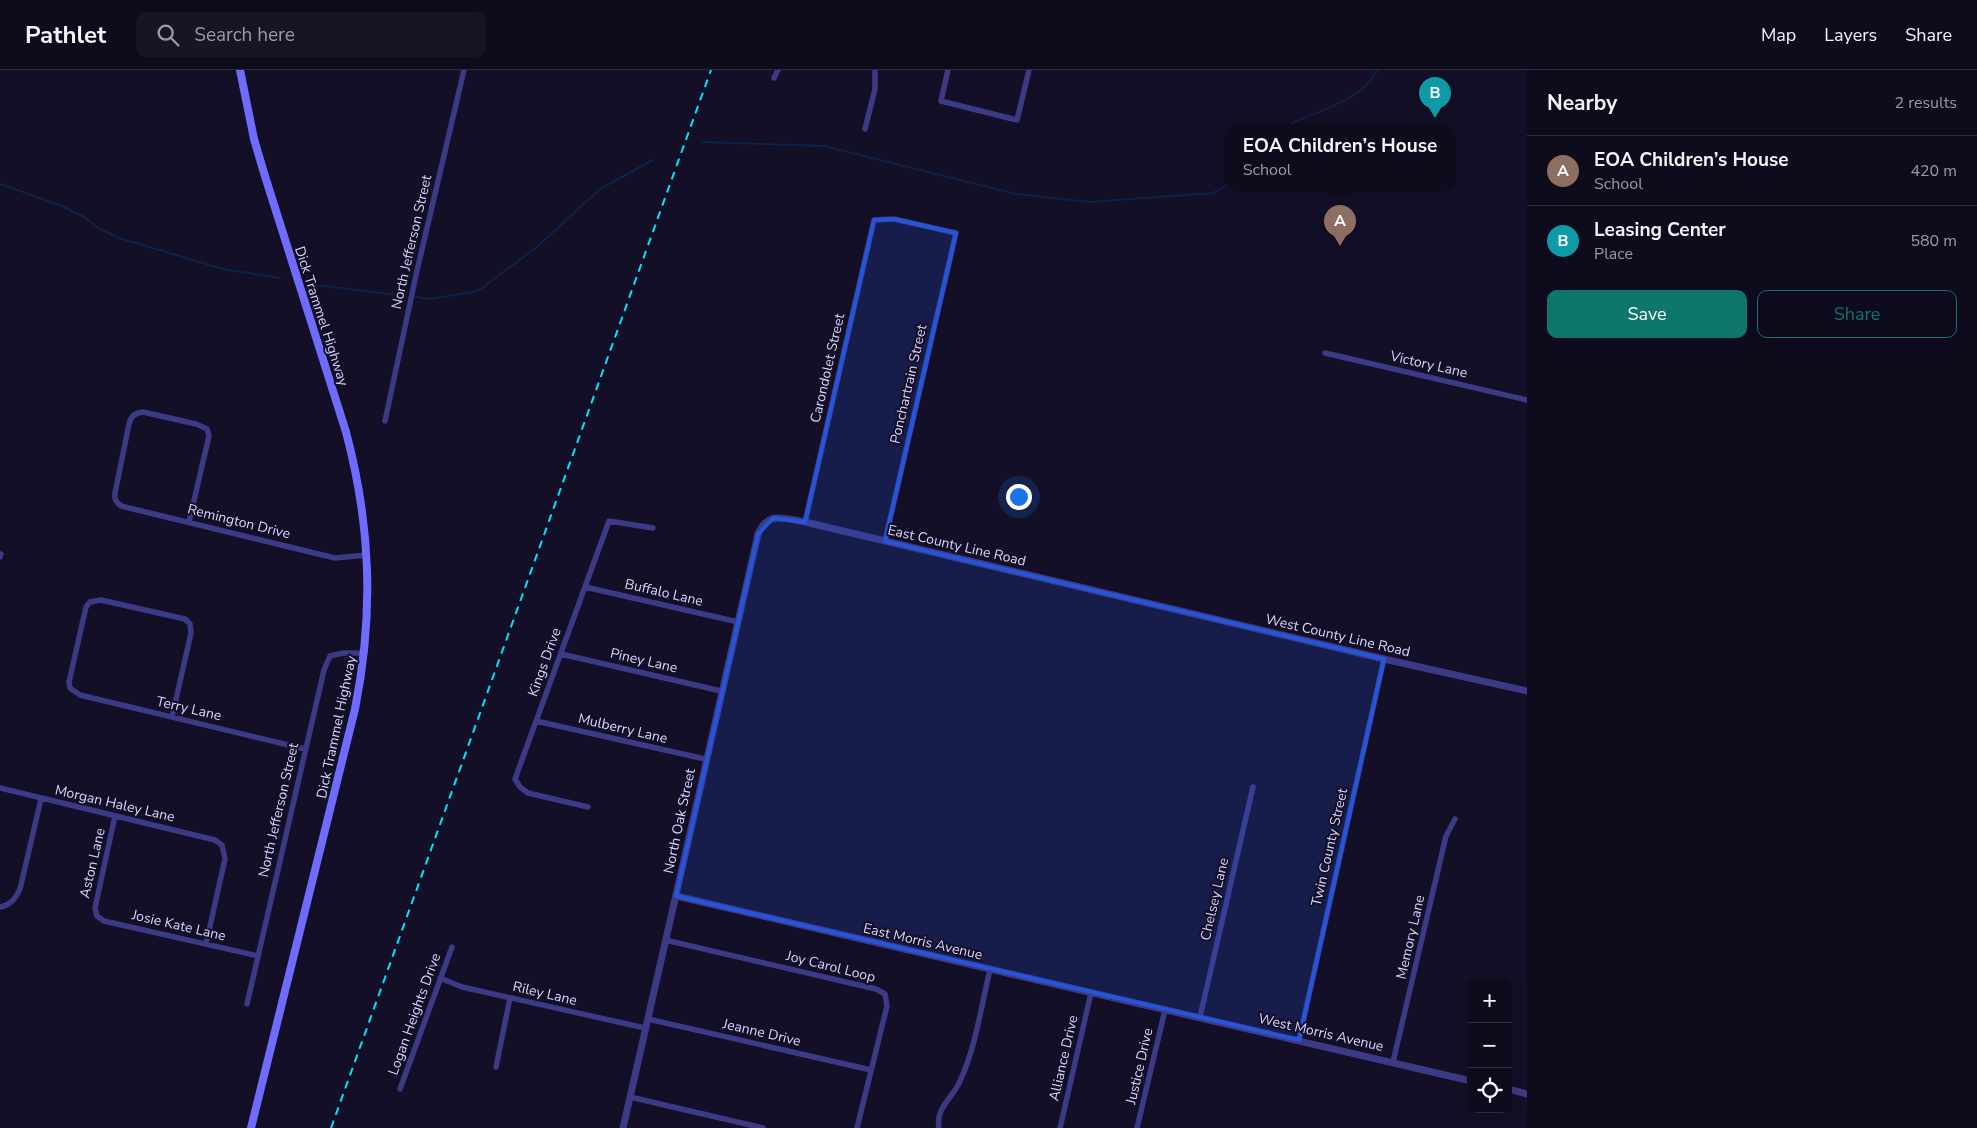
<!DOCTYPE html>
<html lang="en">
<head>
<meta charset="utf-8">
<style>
  :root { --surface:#0e0b1c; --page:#171425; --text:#f1f3f6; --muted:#9b9ba3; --line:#2e2b3b; --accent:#0f766e }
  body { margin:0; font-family:"Nunito Sans",sans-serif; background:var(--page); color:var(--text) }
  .controls { position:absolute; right:15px; bottom:15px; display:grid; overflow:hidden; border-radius:10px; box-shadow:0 2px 12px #0003 }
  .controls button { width:45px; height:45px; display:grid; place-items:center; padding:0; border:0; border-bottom:1px solid var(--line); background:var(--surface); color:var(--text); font:25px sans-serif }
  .you { position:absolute; left:1018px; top:426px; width:18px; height:18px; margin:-12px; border:4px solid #fff; border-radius:50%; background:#1a73e8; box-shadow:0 0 0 8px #1a73e833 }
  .badge { display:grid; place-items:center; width:32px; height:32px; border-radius:50%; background:var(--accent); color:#fff; font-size:16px; font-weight:700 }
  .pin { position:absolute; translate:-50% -41px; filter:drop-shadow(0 1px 2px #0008) }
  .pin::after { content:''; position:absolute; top:26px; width:18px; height:15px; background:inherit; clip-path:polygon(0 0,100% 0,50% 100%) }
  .popup { position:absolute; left:1226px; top:54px; width:228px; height:65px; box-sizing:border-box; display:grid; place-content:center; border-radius:10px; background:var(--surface); filter:drop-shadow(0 1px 4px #0005); font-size:16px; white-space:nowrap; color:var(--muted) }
  .popup b { font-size:19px; color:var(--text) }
  .popup::after { content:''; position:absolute; left:50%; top:100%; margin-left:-10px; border:10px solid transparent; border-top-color:var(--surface) }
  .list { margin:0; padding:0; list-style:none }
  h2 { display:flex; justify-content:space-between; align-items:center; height:65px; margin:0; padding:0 20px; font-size:21px }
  h2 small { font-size:16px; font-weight:400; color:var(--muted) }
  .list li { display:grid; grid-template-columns:32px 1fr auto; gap:15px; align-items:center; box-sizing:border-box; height:70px; padding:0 20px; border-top:1px solid var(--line) }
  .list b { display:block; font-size:19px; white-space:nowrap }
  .list p { margin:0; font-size:16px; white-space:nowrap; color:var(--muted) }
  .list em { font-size:16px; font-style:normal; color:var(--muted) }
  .actions { display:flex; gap:10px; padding:15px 20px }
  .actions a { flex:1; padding:11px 0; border:1px solid var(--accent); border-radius:10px; text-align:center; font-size:18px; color:var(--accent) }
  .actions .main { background:var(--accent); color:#fff }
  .icon { flex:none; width:28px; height:28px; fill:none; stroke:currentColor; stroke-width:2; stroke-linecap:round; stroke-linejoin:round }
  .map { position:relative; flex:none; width:1527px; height:1058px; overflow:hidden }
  header { display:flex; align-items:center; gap:30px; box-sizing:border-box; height:70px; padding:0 25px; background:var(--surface); border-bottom:1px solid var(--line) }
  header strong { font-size:24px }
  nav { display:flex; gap:28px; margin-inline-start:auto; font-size:18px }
  .search { width:350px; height:45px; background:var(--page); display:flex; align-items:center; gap:12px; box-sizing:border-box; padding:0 18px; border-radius:10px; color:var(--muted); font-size:19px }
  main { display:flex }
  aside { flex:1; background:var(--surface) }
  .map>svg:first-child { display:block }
</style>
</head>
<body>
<header>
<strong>Pathlet</strong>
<div class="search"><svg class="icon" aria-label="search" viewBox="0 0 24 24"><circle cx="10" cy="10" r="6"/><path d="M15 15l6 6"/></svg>Search here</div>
<nav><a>Map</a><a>Layers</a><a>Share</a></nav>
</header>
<main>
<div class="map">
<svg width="1527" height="1058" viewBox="0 0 1527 1058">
  <rect width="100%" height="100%" fill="#130f26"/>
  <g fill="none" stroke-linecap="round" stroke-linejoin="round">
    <path stroke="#0c2248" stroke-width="2" d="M1288,57L1294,52C1320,41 1365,28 1377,0
      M703,72L824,76L1016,124L1090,132L1213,123L1230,113
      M0,114L62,136L84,147L98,158L119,168L223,199L280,208
      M316,215L406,226
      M416,227L431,229L478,221L538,176L600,119L653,90"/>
    <path stroke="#3d3a85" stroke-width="5.5" d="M948,0L941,31L1017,50L1029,0
      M774,8L778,0
      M865,59L875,19V0
      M1325,283L1527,330
      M385,351L416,205L464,0
      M189,452L209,366L207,359L196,354L143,342C135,343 131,346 129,354L115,423C114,429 116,432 121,436L335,488L367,485
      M805,452L874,150L894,149L956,163L885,471
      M0,487L1,484
      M585,517L738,552
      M561,584L721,621
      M172,647L191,563L190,554L185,549L101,530L90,532L86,537L69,612L70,618L80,625L305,679
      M536,651L705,689
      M0,718L215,770L222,775L225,789L206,874
      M588,737L528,723L520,717L515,709L609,451L653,458
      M115,746L95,838L97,846L104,851L258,886
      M0,837C11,835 15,829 20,819L41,729
      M665,870L876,919L885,924L887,936L857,1058
      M440,908L462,917L645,958
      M247,934L324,600L330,586L343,583H365
      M1200,947L1253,717
      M648,949L871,1000
      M1299,970L1384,589
      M1393,992L1446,766L1455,749
      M496,997L510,928
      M400,1019L452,877
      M630,1027L763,1058
      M939,1058C935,1038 953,1028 960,1011C976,977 981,936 990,900
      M1060,1058L1091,923
      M1137,1058L1165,940"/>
    <path stroke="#3d3a85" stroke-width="7" d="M676,826L1471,1011
      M1508,1019L1527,1024
      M623,1058L758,464C768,441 784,448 805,452L1384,589L1527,621"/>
    <path stroke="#6f6bff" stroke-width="8" d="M240,0L254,69L264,103L346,362C371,456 374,544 355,639L251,1058"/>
    <path stroke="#00e5ff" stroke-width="2" stroke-dasharray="8 6" stroke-linecap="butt" d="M331,1058L711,0"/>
  </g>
  <path fill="#2655da" fill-opacity="0.2" stroke="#2655da" stroke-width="4" stroke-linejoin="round" d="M894,149L956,163L885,471L1384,589L1299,970L676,826L758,464L773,448L805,452L874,150Z"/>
  <g text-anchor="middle" stroke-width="4" stroke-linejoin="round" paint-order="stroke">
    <g font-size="14" fill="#d9d4ff" stroke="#130f26">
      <text transform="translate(411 172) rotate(-77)" y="5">North Jefferson Street</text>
      <text transform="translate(322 246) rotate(72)" y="5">Dick Trammel Highway</text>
      <text transform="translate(1429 294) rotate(13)" y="5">Victory Lane</text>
      <text transform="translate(827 298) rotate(-77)" y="5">Carondolet Street</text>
      <text transform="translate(908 314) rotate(-77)" y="5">Ponchartrain Street</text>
      <text transform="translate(239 451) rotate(14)" y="5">Remington Drive</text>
      <text transform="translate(957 475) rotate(13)" y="5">East County Line Road</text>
      <text transform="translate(664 522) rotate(13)" y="5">Buffalo Lane</text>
      <text transform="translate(1338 565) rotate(13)" y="5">West County Line Road</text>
      <text transform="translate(644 590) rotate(13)" y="5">Piney Lane</text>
      <text transform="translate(544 592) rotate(-70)" y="5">Kings Drive</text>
      <text transform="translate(189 638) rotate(13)" y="5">Terry Lane</text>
      <text transform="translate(336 657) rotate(-78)" y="5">Dick Trammel Highway</text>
      <text transform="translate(623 658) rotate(13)" y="5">Mulberry Lane</text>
      <text transform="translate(115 733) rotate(13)" y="5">Morgan Haley Lane</text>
      <text transform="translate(278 740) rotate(-77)" y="5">North Jefferson Street</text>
      <text transform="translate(679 751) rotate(-78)" y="5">North Oak Street</text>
      <text transform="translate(1329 777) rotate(-77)" y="5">Twin County Street</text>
      <text transform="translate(92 793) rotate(-77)" y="5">Aston Lane</text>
      <text transform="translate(1214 829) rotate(-77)" y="5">Chelsey Lane</text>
      <text transform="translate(179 855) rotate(13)" y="5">Josie Kate Lane</text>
      <text transform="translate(1410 867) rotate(-77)" y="5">Memory Lane</text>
      <text transform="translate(923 871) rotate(13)" y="5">East Morris Avenue</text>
      <text transform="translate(831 896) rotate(14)" y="5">Joy Carol Loop</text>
      <text transform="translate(545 923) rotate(13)" y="5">Riley Lane</text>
      <text transform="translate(414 944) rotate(-70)" y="5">Logan Heights Drive</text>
      <text transform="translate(762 962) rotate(13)" y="5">Jeanne Drive</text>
      <text transform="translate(1321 962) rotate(13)" y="5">West Morris Avenue</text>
      <text transform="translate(1063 988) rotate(-77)" y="5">Alliance Drive</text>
      <text transform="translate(1139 996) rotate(-77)" y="5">Justice Drive</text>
    </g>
  </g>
</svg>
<div class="controls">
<button>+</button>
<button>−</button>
<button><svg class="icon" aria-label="locate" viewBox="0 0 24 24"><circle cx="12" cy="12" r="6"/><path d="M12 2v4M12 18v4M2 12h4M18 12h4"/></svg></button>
</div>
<div class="you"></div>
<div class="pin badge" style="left:1340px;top:176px;background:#8d6e63">A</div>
<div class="popup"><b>EOA Children’s House</b>School</div>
<div class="pin badge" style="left:1435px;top:48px;background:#0f9aa8">B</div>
</div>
<aside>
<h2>Nearby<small>2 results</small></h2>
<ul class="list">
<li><span class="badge" style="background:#8d6e63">A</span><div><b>EOA Children’s House</b><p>School</p></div><em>420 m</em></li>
<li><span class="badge" style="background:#0f9aa8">B</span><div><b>Leasing Center</b><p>Place</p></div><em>580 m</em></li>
</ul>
<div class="actions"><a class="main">Save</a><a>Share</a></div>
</aside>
</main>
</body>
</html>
